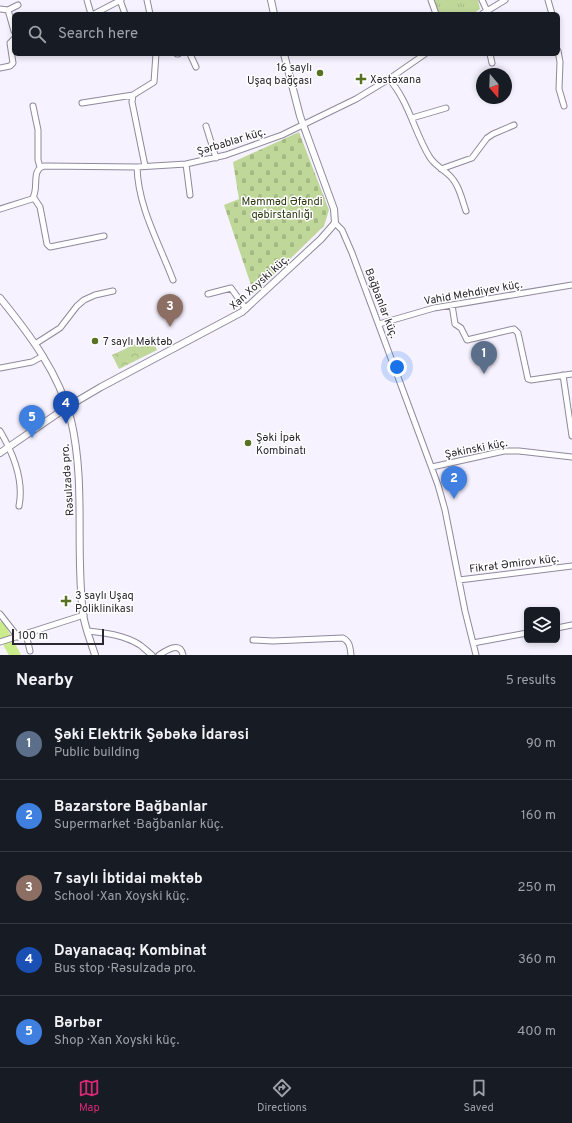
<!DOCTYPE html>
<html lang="en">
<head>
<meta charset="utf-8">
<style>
  :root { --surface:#171b24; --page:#20242c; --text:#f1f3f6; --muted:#9ea1a6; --line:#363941; --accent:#db2777 }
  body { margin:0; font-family:Overpass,sans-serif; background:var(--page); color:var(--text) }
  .controls { position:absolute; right:12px; bottom:12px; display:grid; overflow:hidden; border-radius:6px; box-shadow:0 2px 6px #0003 }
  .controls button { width:36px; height:36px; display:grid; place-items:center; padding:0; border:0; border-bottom:1px solid var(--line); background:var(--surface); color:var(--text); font:20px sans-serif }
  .compass { position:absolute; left:476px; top:68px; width:36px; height:36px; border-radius:50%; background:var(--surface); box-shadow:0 2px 6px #0003; rotate:161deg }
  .scale { position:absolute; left:12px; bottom:10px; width:92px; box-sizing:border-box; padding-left:4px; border:2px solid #2b2830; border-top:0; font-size:11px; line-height:14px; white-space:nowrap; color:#2b2830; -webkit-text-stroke:3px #fff; paint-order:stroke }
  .you { position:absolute; left:397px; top:367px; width:14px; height:14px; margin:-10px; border:3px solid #fff; border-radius:50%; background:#1a73e8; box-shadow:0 0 0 6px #1a73e833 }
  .badge { display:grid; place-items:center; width:26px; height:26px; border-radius:50%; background:var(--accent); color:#fff; font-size:13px; font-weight:700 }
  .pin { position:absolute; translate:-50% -33px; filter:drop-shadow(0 1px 2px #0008) }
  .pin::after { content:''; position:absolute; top:21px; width:14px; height:12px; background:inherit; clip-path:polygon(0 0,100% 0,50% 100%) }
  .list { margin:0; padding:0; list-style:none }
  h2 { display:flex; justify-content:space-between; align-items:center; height:52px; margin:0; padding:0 16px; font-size:17px }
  h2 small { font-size:13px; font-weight:400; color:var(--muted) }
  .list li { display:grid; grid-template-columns:26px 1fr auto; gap:12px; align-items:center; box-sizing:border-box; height:72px; padding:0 16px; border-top:1px solid var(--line) }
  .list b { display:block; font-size:15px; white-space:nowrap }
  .list p { margin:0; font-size:13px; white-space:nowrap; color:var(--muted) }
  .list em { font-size:13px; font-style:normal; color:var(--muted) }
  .icon { flex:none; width:22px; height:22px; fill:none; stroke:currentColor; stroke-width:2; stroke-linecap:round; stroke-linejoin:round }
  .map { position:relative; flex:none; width:572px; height:655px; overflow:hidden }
  .search { position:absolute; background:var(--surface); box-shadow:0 2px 6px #0003; left:12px; right:12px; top:12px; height:44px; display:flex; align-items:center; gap:10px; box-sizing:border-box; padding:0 14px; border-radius:6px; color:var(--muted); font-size:15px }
  .sheet { height:412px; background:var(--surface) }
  nav { display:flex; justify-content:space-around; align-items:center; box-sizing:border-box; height:56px; border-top:1px solid var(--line); background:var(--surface); font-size:11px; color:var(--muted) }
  nav a { display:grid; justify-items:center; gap:2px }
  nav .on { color:var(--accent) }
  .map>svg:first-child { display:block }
</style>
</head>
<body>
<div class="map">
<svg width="572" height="655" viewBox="0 0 572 655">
  <defs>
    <pattern id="grass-tufts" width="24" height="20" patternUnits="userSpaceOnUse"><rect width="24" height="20" fill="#c0d79a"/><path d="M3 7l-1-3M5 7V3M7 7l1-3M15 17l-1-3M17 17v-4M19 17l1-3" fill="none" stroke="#a5b985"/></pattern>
    <pattern id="cemetery-stones" width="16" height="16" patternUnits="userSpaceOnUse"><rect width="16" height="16" fill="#c0d79a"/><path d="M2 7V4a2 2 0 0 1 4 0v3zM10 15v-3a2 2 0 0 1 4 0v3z" fill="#a5b985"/></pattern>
    <pattern id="park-crowns" width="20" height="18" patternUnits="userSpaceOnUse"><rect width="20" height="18" fill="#c0d79a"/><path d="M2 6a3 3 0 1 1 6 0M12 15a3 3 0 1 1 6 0" fill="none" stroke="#a5b985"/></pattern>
  </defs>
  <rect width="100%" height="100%" fill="#f6f2ff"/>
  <path fill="url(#grass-tufts)" d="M434,0H478L480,9L473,14H439Z"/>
  <path fill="url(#cemetery-stones)" d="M299,132L329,210L324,226L254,294L224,205L239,199L233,162Z"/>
  <path fill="url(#park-crowns)" d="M151,337L157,350L119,369L112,355Z"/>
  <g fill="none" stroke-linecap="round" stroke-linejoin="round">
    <path stroke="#caec8b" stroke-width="11" d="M0,627L15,655"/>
    <g stroke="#8f899c" stroke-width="7">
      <path id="minor" d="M87,0L91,14
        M120,0L125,14
        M147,0L150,14
        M431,0L436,14
        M482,0L487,11
        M548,0L552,14
        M0,9L8,10L14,31
        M8,10L18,5
        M94,14L121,0
        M482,14L505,0
        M558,51L560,62L559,89L564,106
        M177,54H178
        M190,54L196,67
        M490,54L492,63
        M0,68L10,66L13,63L10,43L14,39
        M389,79C409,102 414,131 429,156C434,165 443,169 449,175C459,184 462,200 466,211
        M82,103L133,95
        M33,106L38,130V160L40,167
        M412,118L446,108
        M206,126L216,158
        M186,164L190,195
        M145,166L132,102L133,95L154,82L156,54
        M137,167C138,207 159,243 173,280
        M441,169L472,158L487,138L493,134L514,125
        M34,198L40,207L47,244L50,247L104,236
        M0,209L32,199C40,189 30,170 44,166L137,167L186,164L226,155L282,135L356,99L389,79L425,54
        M335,223L342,230L352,253L438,485L445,510L465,611L476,655
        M208,294L231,288L246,309
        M452,305L455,324L461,328L467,340L514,329L518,333L528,379L531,380L572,374
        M379,324L434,308L572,285
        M35,344L60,328L77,306L84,300L95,295L113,291
        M0,368L32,362L43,356
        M563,375L572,436
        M0,431C13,453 24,481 19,506
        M432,467L504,451H519L572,457
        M459,580L572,566
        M0,614L18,637
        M557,628L572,625
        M88,631C106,633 124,635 140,645C144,648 148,652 152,655
        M26,634L30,651
        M253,640L273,641L343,638C350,642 350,647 351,655
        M0,642L84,615
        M473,643L527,633
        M159,655C167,650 180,641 183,655"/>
    </g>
    <g stroke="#8f899c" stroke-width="8">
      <path id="tertiary" d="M271,0L274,14
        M0,298C30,335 59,373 71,420C86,484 75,550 83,614C85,628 91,642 95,655
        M0,453L67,407L101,387L242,312L321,239L335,223L334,209L300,116L284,54"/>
    </g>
    <use href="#minor" stroke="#fff" stroke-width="5"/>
    <use href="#tertiary" stroke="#fff" stroke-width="6"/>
  </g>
  <g fill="#597123" stroke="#fff" stroke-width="1.5">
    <circle cx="320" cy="73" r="4"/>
    <path d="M359 73h4v4h4v4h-4v4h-4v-4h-4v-4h4z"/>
    <circle cx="95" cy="341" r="4"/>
    <circle cx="248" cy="443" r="4"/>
    <path d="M64 595h4v4h4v4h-4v4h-4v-4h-4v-4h4z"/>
  </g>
  <g text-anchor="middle" stroke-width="3" stroke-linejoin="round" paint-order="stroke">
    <g font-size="11" fill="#2b2830" stroke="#fff" text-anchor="start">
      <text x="312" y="71" text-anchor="end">16 saylı<tspan x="312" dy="13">Uşaq bağçası</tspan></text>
      <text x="370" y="83">Xəstəxana</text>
      <text x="103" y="345">7 saylı Məktəb</text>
      <text x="256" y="441">Şəki İpək<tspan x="256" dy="13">Kombinatı</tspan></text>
      <text x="75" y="599">3 saylı Uşaq<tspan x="75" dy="13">Poliklinikası</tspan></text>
    </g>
    <g font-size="11" fill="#2b2830" stroke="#fff">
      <text transform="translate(231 141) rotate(-17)" y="4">Şərbablar küç.</text>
      <text transform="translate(259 282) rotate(-42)" y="4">Xan Xoyski küç.</text>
      <text transform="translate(473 292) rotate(-10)" y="4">Vahid Mehdiyev küç.</text>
      <text transform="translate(382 303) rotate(69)" y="4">Bağbanlar küç.</text>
      <text transform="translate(476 448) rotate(-11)" y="4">Şəkinski küç.</text>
      <text transform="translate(67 480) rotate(-94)" y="4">Rəsulzadə pro.</text>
      <text transform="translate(514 563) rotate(-7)" y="4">Fikrət Əmirov küç.</text>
    </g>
    <g font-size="11" fill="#2d3a12" stroke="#fff">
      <text x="282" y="205">Məmməd Əfəndi<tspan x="282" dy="13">qəbirstanlığı</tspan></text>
    </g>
  </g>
</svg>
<div class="controls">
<button><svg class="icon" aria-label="layers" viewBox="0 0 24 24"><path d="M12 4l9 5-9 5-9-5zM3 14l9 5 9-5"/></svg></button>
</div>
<svg class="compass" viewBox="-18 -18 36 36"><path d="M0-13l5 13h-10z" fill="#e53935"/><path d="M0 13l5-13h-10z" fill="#9ea1a6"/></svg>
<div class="scale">100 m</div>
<div class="you"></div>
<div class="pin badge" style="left:484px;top:374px;background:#5c6f8a">1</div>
<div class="pin badge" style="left:454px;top:499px;background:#3f7fe0">2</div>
<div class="pin badge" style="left:170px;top:327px;background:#8d6e63">3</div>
<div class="pin badge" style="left:66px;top:424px;background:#1a4fb4">4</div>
<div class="pin badge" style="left:32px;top:438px;background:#3f7fe0">5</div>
<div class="search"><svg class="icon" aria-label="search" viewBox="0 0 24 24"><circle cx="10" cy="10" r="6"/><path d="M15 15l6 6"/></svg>Search here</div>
</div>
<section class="sheet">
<h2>Nearby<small>5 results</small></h2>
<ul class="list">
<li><span class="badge" style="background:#5c6f8a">1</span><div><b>Şəki Elektrik Şəbəkə İdarəsi</b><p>Public building</p></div><em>90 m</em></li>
<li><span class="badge" style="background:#3f7fe0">2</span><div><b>Bazarstore Bağbanlar</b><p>Supermarket · Bağbanlar küç.</p></div><em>160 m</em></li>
<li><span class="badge" style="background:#8d6e63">3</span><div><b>7 saylı İbtidai məktəb</b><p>School · Xan Xoyski küç.</p></div><em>250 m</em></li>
<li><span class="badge" style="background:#1a4fb4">4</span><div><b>Dayanacaq: Kombinat</b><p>Bus stop · Rəsulzadə pro.</p></div><em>360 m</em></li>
<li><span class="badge" style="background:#3f7fe0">5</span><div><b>Bərbər</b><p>Shop · Xan Xoyski küç.</p></div><em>400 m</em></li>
</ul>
</section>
<nav>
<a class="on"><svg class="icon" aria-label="map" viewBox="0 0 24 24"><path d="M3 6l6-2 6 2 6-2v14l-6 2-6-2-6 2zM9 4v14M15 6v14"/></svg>Map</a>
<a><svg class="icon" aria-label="directions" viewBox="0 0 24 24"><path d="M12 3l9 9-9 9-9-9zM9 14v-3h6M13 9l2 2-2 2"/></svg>Directions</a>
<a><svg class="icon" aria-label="saved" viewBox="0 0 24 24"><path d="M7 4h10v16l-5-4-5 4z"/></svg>Saved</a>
</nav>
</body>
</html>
